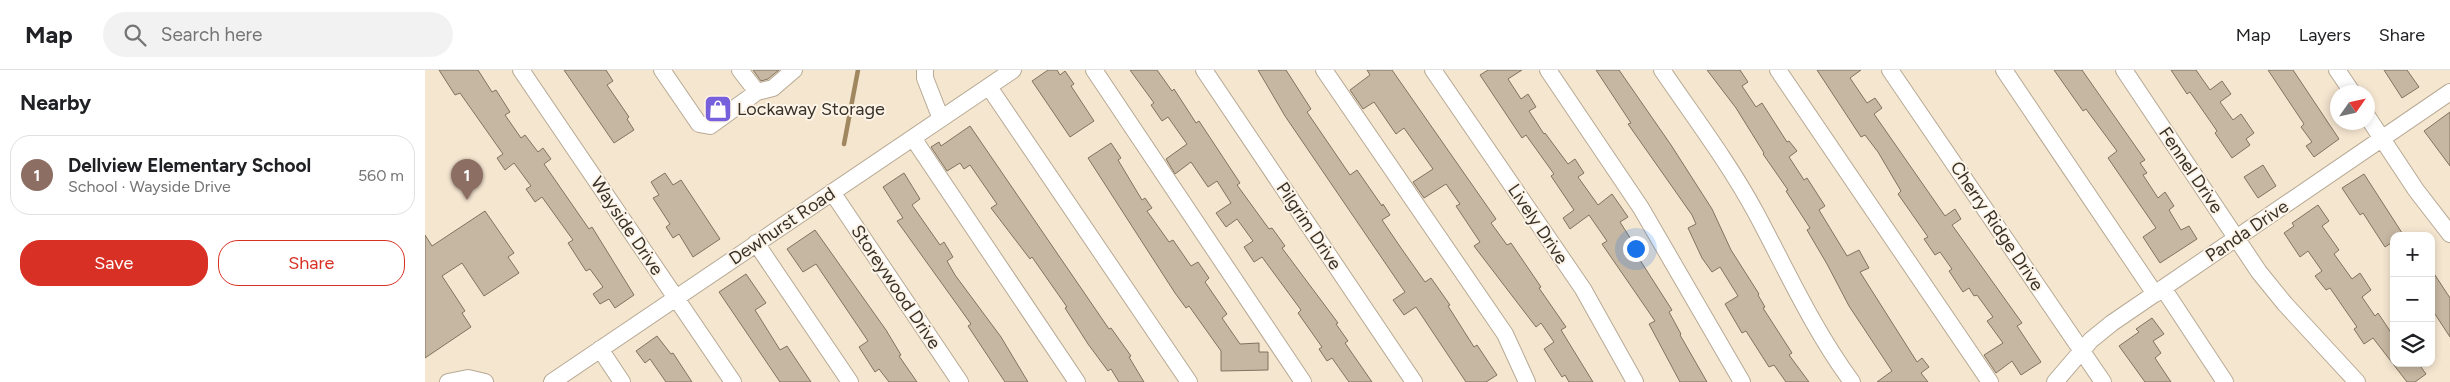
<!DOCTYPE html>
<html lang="en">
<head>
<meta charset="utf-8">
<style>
  :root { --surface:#fff; --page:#f2f2f2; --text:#202124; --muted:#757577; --line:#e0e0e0; --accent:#d93025 }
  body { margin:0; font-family:Figtree,sans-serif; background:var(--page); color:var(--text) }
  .controls { position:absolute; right:15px; bottom:15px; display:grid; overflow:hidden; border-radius:10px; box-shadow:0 2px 8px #0003 }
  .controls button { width:45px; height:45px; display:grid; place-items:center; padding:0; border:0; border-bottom:1px solid var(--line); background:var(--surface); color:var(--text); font:25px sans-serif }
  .compass { position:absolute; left:1905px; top:15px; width:45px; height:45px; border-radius:50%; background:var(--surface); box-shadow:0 2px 8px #0003; rotate:56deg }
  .you { position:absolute; left:1210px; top:178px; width:18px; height:18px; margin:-12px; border:4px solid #fff; border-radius:50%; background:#1a73e8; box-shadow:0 0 0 8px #1a73e833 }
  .badge { display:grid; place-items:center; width:32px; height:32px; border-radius:50%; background:var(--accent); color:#fff; font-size:16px; font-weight:700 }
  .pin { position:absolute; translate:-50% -41px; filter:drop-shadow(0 1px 2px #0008) }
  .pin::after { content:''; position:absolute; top:26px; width:18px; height:15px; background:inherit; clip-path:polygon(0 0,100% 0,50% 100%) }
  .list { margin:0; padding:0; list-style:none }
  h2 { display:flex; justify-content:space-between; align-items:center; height:65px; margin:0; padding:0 20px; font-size:21px }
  h2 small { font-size:16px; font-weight:400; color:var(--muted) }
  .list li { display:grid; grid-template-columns:32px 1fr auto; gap:15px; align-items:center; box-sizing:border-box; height:80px; margin:0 10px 10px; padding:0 10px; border:1px solid var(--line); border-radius:20px }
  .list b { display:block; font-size:19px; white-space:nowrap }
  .list p { margin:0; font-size:16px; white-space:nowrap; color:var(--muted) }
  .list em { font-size:16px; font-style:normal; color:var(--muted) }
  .actions { display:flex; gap:10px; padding:15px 20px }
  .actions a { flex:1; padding:11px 0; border:1px solid var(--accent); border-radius:20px; text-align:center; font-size:18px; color:var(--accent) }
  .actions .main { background:var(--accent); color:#fff }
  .icon { flex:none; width:28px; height:28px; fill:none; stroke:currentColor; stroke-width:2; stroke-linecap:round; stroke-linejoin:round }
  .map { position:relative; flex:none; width:2025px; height:312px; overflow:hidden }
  header { display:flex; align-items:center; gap:30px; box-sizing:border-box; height:70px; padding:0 25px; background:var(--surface); border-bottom:1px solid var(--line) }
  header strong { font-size:24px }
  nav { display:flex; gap:28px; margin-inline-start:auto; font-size:18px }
  .search { width:350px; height:45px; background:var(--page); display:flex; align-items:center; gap:12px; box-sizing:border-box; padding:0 18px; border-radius:28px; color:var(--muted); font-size:19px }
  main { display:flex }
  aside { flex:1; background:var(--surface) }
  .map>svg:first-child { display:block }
</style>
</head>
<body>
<header>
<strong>Map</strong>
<div class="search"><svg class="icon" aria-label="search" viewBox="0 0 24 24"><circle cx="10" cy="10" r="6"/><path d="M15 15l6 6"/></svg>Search here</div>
<nav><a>Map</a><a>Layers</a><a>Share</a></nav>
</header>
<main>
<aside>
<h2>Nearby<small></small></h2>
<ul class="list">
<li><span class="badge" style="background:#8d6e63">1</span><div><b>Dellview Elementary School</b><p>School · Wayside Drive</p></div><em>560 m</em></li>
</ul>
<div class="actions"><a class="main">Save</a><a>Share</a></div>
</aside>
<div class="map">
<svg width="2025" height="312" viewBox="0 0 2025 312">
  <rect width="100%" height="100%" fill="#f5e6d0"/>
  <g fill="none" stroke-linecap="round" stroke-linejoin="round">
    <path stroke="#a08760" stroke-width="4.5" d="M419,74L433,0"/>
  </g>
  <path fill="#c6b7a2" stroke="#80735f" d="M14,0H53L67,22L71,20L85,42L80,45L96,68L100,65L113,82L118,78L126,89L119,94L164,159L167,157L209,225L190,238L184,229L175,234L168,224L178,217L165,199L161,201L143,173L148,170L117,127L110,132L101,119L106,116L89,93L80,100L72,88L78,84L35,23L30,25Z
    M139,0H181L188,11L182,15L204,47L202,49L209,60L189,73Z
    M328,0H354L343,9L336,11Z
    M623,0H632L635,5L640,1L649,14L646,16L669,51L645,67L607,11Z
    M705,0H732L747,21L749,19L771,53L774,51L815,113L812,115L844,159L847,158L860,176L857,178L913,253L911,254L923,271L920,273L947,312H924L907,288L902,291L894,279L897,277L873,243L876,240L837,187L829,192L819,177L828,171L812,149L801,157L791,143L806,133L792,111L783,117L766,92L750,104L741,89L762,74L743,47L737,51L726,35L729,33Z
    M833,0H861L886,39L882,42L897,64L925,105L932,100L957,136L958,134L965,145L957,150L976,178L1000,212L1006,208L1025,235L1023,236L1049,277L1052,275L1072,305L1061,312H1041L991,237L979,245L968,230L980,222L860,46Z
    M942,0H967L1071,149L1066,153L1082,175L1086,173L1116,217L1114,218L1141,257L1136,260L1168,312H1144L1140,305L1137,307L1119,279L1129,272L1116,253L1111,257L1049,176L1055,172L1031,136L1035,134L1021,114L999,128L988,112L1008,99L979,58L971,64L949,32L938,39L925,20L945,5Z
    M1063,0H1097L1083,9L1096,29L1103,24L1111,37L1104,41L1119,64L1120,63L1143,94L1150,89L1159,103L1153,107L1173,135L1187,124L1203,147L1195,152L1216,185L1213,187L1247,240L1244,242L1256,264L1255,265L1282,312H1255L1224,254L1230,251L1177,174L1182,171L1164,145L1145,159L1138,148L1149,140L1126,106L1129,104L1101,65L1097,68L1055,5Z
    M1171,0H1194L1246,75L1287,139L1306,180L1334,224L1333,225L1340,237L1338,238L1367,283L1364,285L1384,312H1361L1349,295L1344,297L1321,261L1317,263L1300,234L1313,226L1295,197L1287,202L1277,188L1263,158L1271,154L1267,145L1203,54L1206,53Z
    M1282,0H1315L1323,12L1317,16L1331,37L1337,33L1362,72L1364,71L1372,81L1364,87L1379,110L1382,108L1400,136L1394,140L1422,186L1434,180L1444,198L1435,202L1492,292L1497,288L1504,297L1496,303L1503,312H1452L1467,301L1424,236L1402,194L1382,160L1385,158L1361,121L1363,120L1338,84L1339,83L1311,38Z
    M1392,0H1436L1425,8L1442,33L1450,28L1457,38L1449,44L1520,146L1530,139L1536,149L1527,155L1597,253L1592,256L1616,292L1596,305L1587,291L1571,303L1559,285L1578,273L1562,251L1568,247L1552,225L1549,226L1544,218L1538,222L1524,201L1527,199L1515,182L1510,185L1499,169L1503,167L1473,124L1476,121L1453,82L1440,65L1436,67Z
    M1629,0H1657L1720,90L1715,93L1722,103L1718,105L1733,128L1740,122L1749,136L1744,140L1756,160L1764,156L1772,169L1735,193L1718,167L1731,158L1683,88L1692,81L1661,39L1658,41Z
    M1746,0H1771L1785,20L1797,11L1806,24L1795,32L1808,50L1816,44L1829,63L1821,69L1825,75L1807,88L1790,63L1792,61L1765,22L1762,24Z
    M1843,0H1868L1914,69L1889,87L1881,76L1887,72L1876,57L1879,54Z
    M1959,0H1982L1994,17L1977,28Z
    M2025,42V96L1999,61Z
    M545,56L684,259L686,258L706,286L704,287L719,312H694L686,299L683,301L663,274L640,238L642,237L607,187L605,189L566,138L572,134L545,95L539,99L535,93L522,101L506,77L514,72L516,76Z
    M686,73L696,88L693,90L717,130L720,128L727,138L722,141L744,172L748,170L766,196L773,192L784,208L780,212L802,244L797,248L815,274L834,273V282H843V300L796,301V281L764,236L761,238L750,223L663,88Z
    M1838,95L1851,116L1833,128L1819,107Z
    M240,103L248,115L256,110L295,169L268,187L254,164L248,168L241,157L245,154L228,128L234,125L226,112Z
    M479,103L495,129L487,135L515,175L519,172L528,187L522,191L530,205L576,267L603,312H580L543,256L546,254L472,151L478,148L458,117Z
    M1939,104L1979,166H1969V171L1960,177L1938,143L1935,145L1917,118Z
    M1893,135L1904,151L1897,156L1914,180L1909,184L1927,209L1935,203L1946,220L1937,227L1950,246L1953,243L1969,267V293H1993L2001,304L1990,312H1982L1948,268L1939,274L1929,259L1932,257L1905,218L1901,220L1890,206L1897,201L1883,181L1875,187L1859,163L1869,156L1867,153Z
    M60,141L89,183L83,187L94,203L59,226L37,193L17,206L40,241L37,243L46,257L0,288V165L7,176Z
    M390,160L461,260L476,285L474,286L492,312H464L454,299L450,302L434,277L443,271L391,194L378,202L362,179Z
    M2006,199L2025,228V267L2006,238Z
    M321,204L341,233L330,240L355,280L362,276L386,312H355L294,222Z
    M1727,248L1739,264L1728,271L1736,283L1730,288L1746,312H1720L1694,276L1714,262L1711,259Z
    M232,266L246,284L248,283L267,312H241L225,289L220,293L211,281Z"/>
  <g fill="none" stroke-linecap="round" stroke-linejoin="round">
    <g stroke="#b7a994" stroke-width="18">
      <path id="minor" d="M96,0L308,312
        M237,0L274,54L285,56L332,22
        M315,0L332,22L348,18L369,0
        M500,0V8L516,49
        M669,0L878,312
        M779,0L989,312
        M899,0L1080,264L1102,312
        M1008,0L1158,219L1210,312
        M1123,0L1216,138L1317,312
        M1237,0C1269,47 1304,93 1331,143C1362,201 1388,259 1427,312
        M1353,0L1565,312
        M1465,0L1678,312
        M1579,0L1730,224
        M1699,0L1834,202L1860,234L1932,312
        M1912,0L1927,22
        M564,17L764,312
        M1942,46L1991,120L2025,164
        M488,68L652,312
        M407,122L535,312
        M331,173L425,312
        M1738,218L1800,312
        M175,279L197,312
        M23,312L43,308L60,312
        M127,312L588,0
        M1630,312L1666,270L1687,253L2025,22"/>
    </g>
    <use href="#minor" stroke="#fff" stroke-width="16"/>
  </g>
  <defs>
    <g id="shop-square" transform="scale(1.4375)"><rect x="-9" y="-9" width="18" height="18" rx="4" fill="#7760db" stroke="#fdf4e7"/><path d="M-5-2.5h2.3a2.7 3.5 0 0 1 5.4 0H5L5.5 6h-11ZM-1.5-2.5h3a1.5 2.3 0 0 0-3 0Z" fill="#fff"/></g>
  </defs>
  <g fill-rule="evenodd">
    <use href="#shop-square" x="293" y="39"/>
  </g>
  <g text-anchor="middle" stroke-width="4" stroke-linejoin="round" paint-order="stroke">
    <g font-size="18" fill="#373128" stroke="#fdf4e7" text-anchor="start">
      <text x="312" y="45">Lockaway Storage</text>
    </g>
    <g font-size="18" fill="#373128" stroke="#fdf4e7">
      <text transform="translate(1766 100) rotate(56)" y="6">Fennel Drive</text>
      <text transform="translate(1113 154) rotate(56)" y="6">Lively Drive</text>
      <text transform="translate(202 156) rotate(56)" y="6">Wayside Drive</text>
      <text transform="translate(357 156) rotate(-34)" y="6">Dewhurst Road</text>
      <text transform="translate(884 156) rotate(56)" y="6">Pilgrim Drive</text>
      <text transform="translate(1572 156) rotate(56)" y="6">Cherry Ridge Drive</text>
      <text transform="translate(1822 161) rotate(-34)" y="6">Panda Drive</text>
      <text transform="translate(471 217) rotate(56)" y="6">Storeywood Drive</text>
    </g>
  </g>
</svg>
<div class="controls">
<button>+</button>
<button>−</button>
<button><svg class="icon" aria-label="layers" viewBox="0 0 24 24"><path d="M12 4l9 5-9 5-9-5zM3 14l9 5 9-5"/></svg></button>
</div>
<svg class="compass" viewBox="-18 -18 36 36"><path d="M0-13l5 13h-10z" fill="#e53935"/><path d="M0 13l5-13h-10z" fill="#757577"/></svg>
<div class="you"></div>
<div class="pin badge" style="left:42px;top:130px;background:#8d6e63">1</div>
</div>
</main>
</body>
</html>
